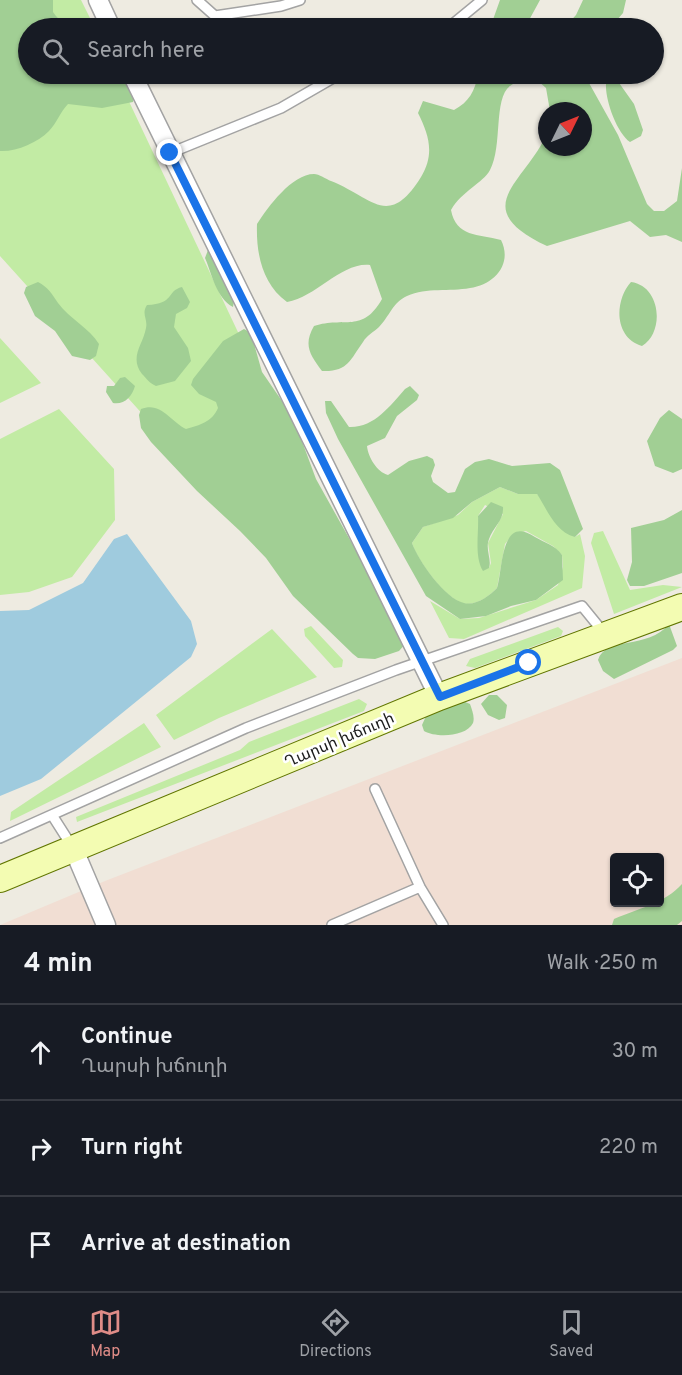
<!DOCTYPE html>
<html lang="en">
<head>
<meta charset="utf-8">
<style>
  :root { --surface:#171b24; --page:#242831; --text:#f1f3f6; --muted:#9ea1a6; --line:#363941; --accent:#df8c87 }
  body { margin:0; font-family:Overpass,"Noto Sans Armenian",sans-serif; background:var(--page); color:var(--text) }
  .controls { position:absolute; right:18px; bottom:18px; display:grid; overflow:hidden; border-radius:6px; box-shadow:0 2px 4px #0004 }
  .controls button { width:54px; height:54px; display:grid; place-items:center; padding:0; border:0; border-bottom:2px solid var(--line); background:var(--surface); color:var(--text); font:30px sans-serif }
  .compass { position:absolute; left:538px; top:102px; width:54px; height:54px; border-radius:50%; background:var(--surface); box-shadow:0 2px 4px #0004; rotate:47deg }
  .stop { position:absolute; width:18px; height:18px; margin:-14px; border:4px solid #1a73e8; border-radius:50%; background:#fff }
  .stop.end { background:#1a73e8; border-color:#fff; box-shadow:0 2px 6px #0008 }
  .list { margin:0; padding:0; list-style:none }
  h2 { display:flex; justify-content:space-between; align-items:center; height:78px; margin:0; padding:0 24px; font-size:26px }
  h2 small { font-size:20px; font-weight:400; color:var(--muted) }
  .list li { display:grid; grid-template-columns:39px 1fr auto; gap:18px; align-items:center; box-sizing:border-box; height:96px; padding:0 24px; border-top:2px solid var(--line) }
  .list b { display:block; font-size:22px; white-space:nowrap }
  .list p { margin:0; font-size:20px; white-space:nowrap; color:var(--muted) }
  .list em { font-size:20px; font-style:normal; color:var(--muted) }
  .icon { flex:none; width:33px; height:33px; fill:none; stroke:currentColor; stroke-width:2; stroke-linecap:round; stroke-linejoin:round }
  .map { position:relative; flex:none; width:682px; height:925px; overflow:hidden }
  .search { position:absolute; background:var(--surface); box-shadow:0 2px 4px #0004; left:18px; right:18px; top:18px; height:66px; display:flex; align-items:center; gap:15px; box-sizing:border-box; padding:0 21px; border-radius:33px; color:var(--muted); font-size:22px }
  .sheet { height:366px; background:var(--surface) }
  nav { display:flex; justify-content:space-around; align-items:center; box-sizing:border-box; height:84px; border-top:2px solid var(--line); background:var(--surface); font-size:16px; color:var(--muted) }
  nav a { display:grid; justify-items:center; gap:3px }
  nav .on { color:var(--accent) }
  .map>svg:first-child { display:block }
</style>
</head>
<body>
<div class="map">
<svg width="682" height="925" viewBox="0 0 682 925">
  <rect width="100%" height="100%" fill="#eeebe1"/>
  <path fill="#f1ded3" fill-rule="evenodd" d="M682,658V925H0L105,881ZM614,858H660V902H614Z"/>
  <path fill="#c2eba4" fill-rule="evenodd" d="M0,0H81L95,28H28V74H116L305,474L356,651L0,256Z
    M0,338L41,383L0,403Z
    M59,409L114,469L115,520L72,577L29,592L0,595V439Z
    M500,487L518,494H537L575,537L580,534L585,556L582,588L464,639L449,638L430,601L460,619L479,618L536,600L558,585L563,567L562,555L553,546L526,531L513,534L505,544L497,588C489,596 480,603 468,604C449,605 417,560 412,543L423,527L458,515L472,502ZM485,505L503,514L488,543L491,563L489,568L478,553L481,533L478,516Z
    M603,531L630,590L663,585L682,587L614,614L591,543L594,533Z
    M311,626L343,660L342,667L334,668L305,636L304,629Z
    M558,627L563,631L561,636L475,668L466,666L470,659Z
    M272,629L317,677L219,718L174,740L156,715Z
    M359,699L367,704L364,711L77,822L76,817L240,750L249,742Z
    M144,723L161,747L10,821L11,812Z"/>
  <path fill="#a1cf94" d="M0,0H53V12C70,36 79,19 99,24L102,28H28V74H124L134,96L133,102L102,108L68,104C60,112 57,123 49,131C37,143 16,152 0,151Z
    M500,0H540L528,22L530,28H490Z
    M583,0H626L623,13L610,28H564L576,15Z
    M478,74H584L618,135L647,204L654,211H664L677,201L682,168V242L666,235L650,237L630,221L547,246C465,207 526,183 547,133V147H583V111H550L546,88L537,80C529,81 516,81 510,86C493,99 503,146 490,170C483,183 462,191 451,210C456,237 478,234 501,240C513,264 494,285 470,288C449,292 427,287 407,296C393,302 389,317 379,327C374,332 367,335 363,342C350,360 348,372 322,371C310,355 303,345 314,326C345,316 362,334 382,299L370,265C341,262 317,297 287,302C262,284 256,253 257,224C268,207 292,174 314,174C319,174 326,179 331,181C372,197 388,230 421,177C435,154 429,135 418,113L423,101L454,110C469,102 475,91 478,74Z
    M611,80H617L634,104L643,130L641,136L630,142C617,133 605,100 606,84Z
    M208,250L213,254L234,301L233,307C216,298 212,274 205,258Z
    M38,282C48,287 52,294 58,303C70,319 89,328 99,344L96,356L90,360L72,356L55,331L35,316L24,293L26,287Z
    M631,282C661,286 665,332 642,346C614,338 614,301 631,282Z
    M182,287L190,302L187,308L176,314L174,327L188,348L191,361L175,381L156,386C149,383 147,379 142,374C129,357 143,345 146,328C148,319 141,314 147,305C175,304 166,291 182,287Z
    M244,329L251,333L262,372L293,417L316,479L407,642L399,651L375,659L358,658L353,654L293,596L266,558L240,531L197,491L151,442L141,428L139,415L141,409C161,401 170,421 186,429C200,425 212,422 218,408L216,402L199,394L191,385L193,379L223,341Z
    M125,377L135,386C132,397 124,405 113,403L106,392L107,386H114L120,378Z
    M410,386L419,395L417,400L397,416L385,438L367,446C368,457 377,472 388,475L409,461L427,456L433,459L435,465L431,476L433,482L448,493L455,492L465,469L475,462L489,459L512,466L550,463L560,470L583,529L575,537C555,532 547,509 537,494H518L500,487L472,502L453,518L423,527L412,543C418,560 445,599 464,603C476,606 489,596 497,588C503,570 500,513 535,537C545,543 555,545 562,555L563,580L536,600L511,606L486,616L460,619L426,596L338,439L326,413L325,401H331L349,427C374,428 390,406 405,389Z
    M669,410L682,419V469L673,473L655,466L647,441L660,418Z
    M491,502L503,507C504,521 493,527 489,539C485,550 492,559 489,568L483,571C474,556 479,534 478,516Z
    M682,510V573L644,586H630L627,580L632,562L631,528L664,520Z
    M669,624L677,646L673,650L614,679L603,671L598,660C605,636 648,650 669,624Z
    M489,695H497L507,705L505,718L499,720L488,715L481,704Z
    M453,697L470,704C472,710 475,717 473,723C466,737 436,738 424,731L422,725L427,714Z
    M682,884V921L677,925H612L614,919C639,908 664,904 682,884Z"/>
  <path fill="#9fcbde" d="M127,534L191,621L197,644L191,657L41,779L0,796V611L29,610L83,583L114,539Z"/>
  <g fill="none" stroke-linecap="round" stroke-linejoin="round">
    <g stroke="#a3a3a3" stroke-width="12">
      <path id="lane" d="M197,0L215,16L281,6L300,0
        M448,28L482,0
        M170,153L281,108L340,74
        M375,789L420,887L443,925
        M52,815L73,848
        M0,838L246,728L396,670L582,606L604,633
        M332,925L420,887"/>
    </g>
    <g stroke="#a3a3a3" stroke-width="21">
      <path id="street" d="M98,0L111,28
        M132,74L439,697
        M74,850L106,925"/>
    </g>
    <g stroke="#617600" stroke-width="28">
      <path id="secondary" d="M0,879L439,697L682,607"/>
    </g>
    <use href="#lane" stroke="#fff" stroke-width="9"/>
    <use href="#street" stroke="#fff" stroke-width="18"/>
    <use href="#secondary" stroke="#f3fcb2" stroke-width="26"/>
  </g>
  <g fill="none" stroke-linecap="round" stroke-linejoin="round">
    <path stroke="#1a73e8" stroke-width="8" d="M170,153L440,697L529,663"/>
  </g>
  <g text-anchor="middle" stroke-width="5" stroke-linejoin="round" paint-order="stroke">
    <g font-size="16" fill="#1c1c1c" stroke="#fff">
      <text transform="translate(339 739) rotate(-23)" y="6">Ղարսի խճուղի</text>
    </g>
  </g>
</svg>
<div class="controls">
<button><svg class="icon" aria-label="locate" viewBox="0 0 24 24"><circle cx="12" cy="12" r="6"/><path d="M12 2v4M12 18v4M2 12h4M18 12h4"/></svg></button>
</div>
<svg class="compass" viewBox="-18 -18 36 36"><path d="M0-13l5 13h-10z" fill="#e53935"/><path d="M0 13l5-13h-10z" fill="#9ea1a6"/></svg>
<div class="stop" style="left:529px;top:663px"></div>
<div class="stop end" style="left:170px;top:153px"></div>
<div class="search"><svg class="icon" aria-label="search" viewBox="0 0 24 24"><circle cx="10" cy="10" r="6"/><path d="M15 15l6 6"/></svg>Search here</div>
</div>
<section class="sheet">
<h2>4 min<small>Walk · 250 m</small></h2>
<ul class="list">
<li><svg class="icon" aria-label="ahead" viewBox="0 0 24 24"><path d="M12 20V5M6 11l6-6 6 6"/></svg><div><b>Continue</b><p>Ղարսի խճուղի</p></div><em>30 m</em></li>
<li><svg class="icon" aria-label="right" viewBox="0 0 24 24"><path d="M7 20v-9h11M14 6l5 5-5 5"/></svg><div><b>Turn right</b></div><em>220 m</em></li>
<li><svg class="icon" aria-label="arrive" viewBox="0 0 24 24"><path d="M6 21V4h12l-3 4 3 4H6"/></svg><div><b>Arrive at destination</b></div></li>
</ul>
</section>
<nav>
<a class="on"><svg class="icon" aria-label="map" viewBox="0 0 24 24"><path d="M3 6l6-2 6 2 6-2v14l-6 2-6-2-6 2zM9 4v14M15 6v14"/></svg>Map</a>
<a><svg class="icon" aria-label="directions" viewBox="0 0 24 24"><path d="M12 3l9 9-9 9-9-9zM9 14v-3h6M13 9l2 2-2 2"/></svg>Directions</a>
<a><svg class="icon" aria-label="saved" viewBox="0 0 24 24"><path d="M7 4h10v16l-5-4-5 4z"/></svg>Saved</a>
</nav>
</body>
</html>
